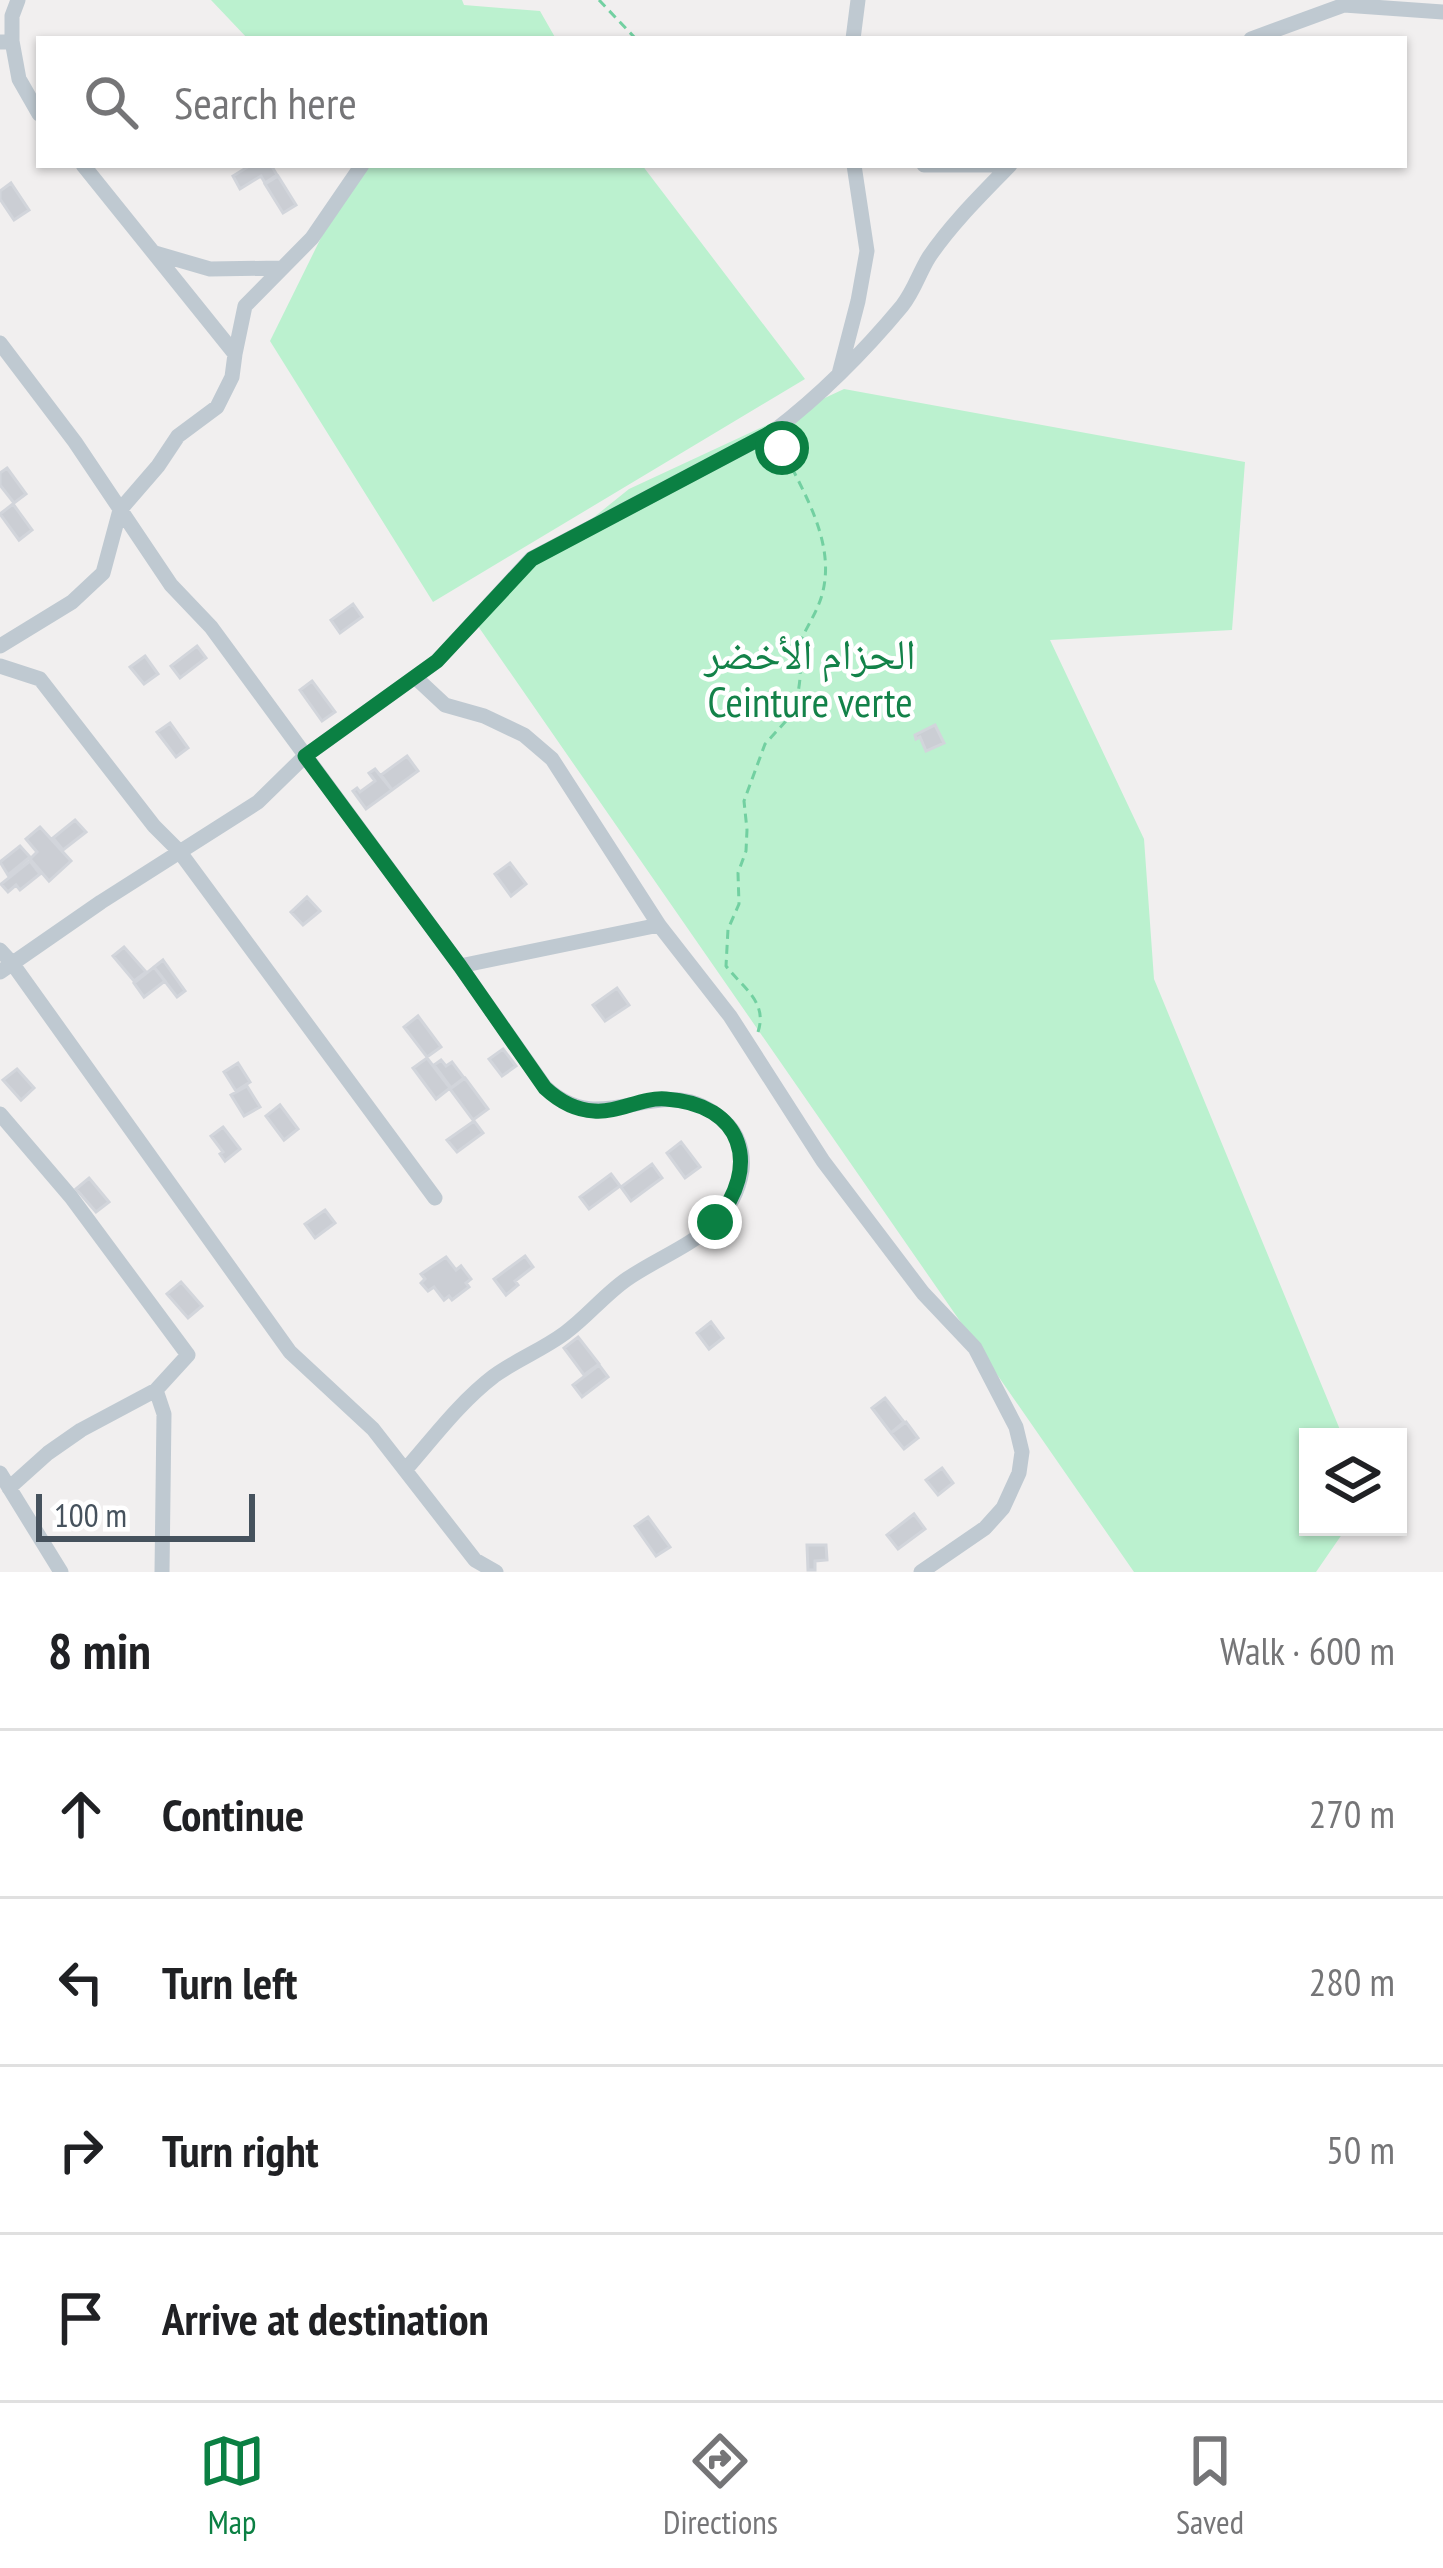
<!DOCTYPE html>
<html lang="en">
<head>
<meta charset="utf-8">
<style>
  :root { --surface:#fff; --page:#f6f6f6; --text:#202124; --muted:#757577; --line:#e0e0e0; --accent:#0b8043 }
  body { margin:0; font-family:"PT Sans Narrow","Noto Naskh Arabic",sans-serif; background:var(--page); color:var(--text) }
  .controls { position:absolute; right:36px; bottom:36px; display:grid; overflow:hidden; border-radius:0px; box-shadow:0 3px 9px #0004 }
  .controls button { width:108px; height:108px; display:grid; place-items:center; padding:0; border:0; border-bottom:3px solid var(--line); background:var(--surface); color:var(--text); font:60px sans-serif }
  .scale { position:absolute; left:36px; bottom:30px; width:219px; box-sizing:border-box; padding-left:12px; border:6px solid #46525d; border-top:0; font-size:33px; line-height:42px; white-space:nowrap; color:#46525d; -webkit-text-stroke:9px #fff; paint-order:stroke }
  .stop { position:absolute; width:36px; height:36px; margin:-27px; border:9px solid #0b8043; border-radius:50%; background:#fff }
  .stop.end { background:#0b8043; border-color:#fff; box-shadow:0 3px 12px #0008 }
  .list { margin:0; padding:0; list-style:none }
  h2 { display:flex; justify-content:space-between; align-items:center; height:156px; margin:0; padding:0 48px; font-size:51px }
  h2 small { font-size:39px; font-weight:400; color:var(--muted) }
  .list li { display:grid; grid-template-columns:78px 1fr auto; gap:36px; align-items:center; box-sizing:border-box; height:168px; padding:0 48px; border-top:3px solid var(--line) }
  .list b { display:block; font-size:45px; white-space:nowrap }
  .list em { font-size:39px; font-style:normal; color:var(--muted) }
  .icon { flex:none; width:66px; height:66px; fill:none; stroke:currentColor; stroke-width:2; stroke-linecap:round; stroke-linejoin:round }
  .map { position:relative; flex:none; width:1443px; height:1572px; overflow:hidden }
  .search { position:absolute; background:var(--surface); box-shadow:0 3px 9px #0004; left:36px; right:36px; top:36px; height:132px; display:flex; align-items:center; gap:30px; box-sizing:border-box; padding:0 42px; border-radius:0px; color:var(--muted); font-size:45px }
  .sheet { height:828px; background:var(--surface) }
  nav { display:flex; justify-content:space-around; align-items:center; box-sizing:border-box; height:168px; border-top:3px solid var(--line); background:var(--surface); font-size:33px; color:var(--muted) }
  nav a { display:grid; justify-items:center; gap:6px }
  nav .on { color:var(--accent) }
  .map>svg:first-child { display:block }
</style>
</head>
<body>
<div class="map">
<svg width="1443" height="1572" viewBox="0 0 1443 1572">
  <rect width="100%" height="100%" fill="#f1efef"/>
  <path fill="#bbf1cf" d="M211,0H462L464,5L540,11L556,39H248Z
    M350,165H642L805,379L433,602L270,341L354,171Z
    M844,389L1245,462L1232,630L1050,640L1144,839L1154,979L1343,1437H1308V1527H1347L1316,1572H1134L471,616L629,489Z"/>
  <path fill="#cbced4" stroke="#d2d5db" stroke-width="3" d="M251,165H271L277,175L265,183L261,176L240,189L233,176Z
    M278,176L296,205L283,213L265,184Z
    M11,183L29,210L14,220L0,199V191Z
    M7,468L26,494L14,503L0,485V473Z
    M13,504L32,530L19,540L0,514Z
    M353,604L362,617L340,633L331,620Z
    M197,646L206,658L180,678L171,666Z
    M145,656L158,674L144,684L130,667Z
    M312,681L335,712L322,721L300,690Z
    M170,723L188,748L176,757L157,732Z
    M935,725L944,743L926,751L920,737L916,739L915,735Z
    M407,756L418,771L392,790L381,775Z
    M375,769L392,790L366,809L353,791L357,788L360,792L375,781L369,773Z
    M75,820L86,832L63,850L53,838Z
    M40,827L71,861L49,881L30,859L37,852L26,839Z
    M20,846L30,857L8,875L0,862Z
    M30,861L40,874L20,890L16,885L8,892L1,884Z
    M510,863L526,884L511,896L495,874Z
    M307,897L320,911L303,925L291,912Z
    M124,947L146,972L134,981L113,956Z
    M163,960L185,991L177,997L154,967Z
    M154,967L165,981L144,997L134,983Z
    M617,988L629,1005L605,1021L593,1005Z
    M418,1016L441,1047L427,1057L404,1027Z
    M503,1049L516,1066L502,1076L489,1059Z
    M427,1058L450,1088L436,1099L413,1068Z
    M441,1060L446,1066L452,1062L464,1078L451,1088L434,1065Z
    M238,1063L250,1082L236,1091L224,1072Z
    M17,1069L34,1088L21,1100L3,1080Z
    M465,1078L488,1109L473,1120L450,1089Z
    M247,1086L260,1107L244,1116L231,1095Z
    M280,1105L298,1129L284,1140L266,1116Z
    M474,1121L483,1133L457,1152L447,1140Z
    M223,1127L240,1149L225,1161L220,1154L223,1152L211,1136Z
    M681,1142L700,1167L685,1178L667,1153Z
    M652,1164L662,1178L631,1201L621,1187Z
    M611,1174L620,1186L589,1209L580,1197Z
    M89,1178L109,1202L96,1212L76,1189Z
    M325,1210L335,1223L315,1238L305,1224Z
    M525,1256L533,1267L515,1281L518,1285L506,1295L494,1279Z
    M446,1257L456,1270L461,1266L471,1279L466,1283L469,1287L452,1300L449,1296L444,1300L434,1287L428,1291L421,1283L425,1279L421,1274Z
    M181,1282L202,1306L188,1318L167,1294Z
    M711,1322L723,1338L709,1349L697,1333Z
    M578,1337L599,1364L584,1375L564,1348Z
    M599,1365L608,1377L582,1397L573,1385Z
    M885,1398L904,1422L891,1433L872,1408Z
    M906,1422L918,1438L904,1449L891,1433Z
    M942,1468L953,1483L938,1495L926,1480Z
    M914,1514L925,1529L898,1549L887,1535Z
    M648,1517L670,1547L656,1556L635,1526Z
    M807,1545H826L827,1560L815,1561V1570H808Z"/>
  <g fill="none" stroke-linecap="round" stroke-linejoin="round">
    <path stroke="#72d0a1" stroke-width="3" stroke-dasharray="9 6" stroke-linecap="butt" d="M599,0L636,39
      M758,1032C768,1002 743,988 726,966L728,929L739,904L738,873L746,851L747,830L744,801L765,744L796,710C797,690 805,671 796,652C803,631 818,613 823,591C835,540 802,490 781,446"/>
    <path stroke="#bfc9d1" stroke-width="15" d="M853,39L858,0
      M1251,39L1344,5L1443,12
      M12,41V16L18,0
      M0,42L12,41L19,79L39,114
      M83,165L235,354L245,306L312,238L362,165
      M924,165H1003
      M155,253L210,269L281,268
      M0,343L75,442L171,585L211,627L460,966L545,1087C605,1145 661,1064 724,1121C738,1133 744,1152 742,1170C732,1234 672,1248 627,1279C604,1295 587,1317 565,1333C542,1350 516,1360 494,1376C460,1402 434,1437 406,1469
      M839,374L858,301L867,251L854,165
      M0,646L72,602L103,573L120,510L158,466L178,436L217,407L232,377L235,354
      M0,666L40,679L154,826L179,851L435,1198
      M415,677L445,705L484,716L524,735L552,759L659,925L730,1016L823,1161L923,1293L975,1348L1016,1427L1022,1452L1019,1473L1003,1508L985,1528L921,1572
      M0,950L12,963L290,1352L373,1429L475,1560L496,1572
      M460,966L659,925
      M0,972L101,902L258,802L305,756L437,661L531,559L774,431C822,394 863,353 902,306C914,291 919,273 929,257C952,223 982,194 1010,165
      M0,1114L71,1197L188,1355L156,1390L164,1414L162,1572
      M0,1473L61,1572
      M9,1488L48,1453L81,1430L156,1390"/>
  </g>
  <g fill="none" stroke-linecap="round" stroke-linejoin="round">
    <path stroke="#0b8043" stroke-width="15" d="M715,1222C762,1166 743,1104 666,1099C641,1097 619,1113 594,1111C574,1110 559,1101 545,1088L460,966L305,756L437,661L532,559L774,431L782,448"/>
  </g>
  <g text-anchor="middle" stroke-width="9" stroke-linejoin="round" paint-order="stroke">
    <g font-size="42" fill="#138249" stroke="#fff">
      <text x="810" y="669">الحزام الأخضر<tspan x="810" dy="48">Ceinture verte</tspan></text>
    </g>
  </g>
</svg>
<div class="controls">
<button><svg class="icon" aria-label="layers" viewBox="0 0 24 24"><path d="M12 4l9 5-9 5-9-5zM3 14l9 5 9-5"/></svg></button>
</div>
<div class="scale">100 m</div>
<div class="stop" style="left:782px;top:448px"></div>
<div class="stop end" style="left:715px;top:1222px"></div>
<div class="search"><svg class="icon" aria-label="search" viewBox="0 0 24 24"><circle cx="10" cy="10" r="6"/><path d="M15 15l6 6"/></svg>Search here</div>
</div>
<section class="sheet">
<h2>8 min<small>Walk · 600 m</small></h2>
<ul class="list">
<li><svg class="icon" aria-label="ahead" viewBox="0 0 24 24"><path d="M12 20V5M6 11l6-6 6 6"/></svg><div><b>Continue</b></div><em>270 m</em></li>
<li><svg class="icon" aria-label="left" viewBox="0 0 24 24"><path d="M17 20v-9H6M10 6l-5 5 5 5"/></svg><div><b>Turn left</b></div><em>280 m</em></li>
<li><svg class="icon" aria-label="right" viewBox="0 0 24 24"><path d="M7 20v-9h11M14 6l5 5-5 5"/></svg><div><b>Turn right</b></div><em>50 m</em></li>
<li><svg class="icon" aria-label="arrive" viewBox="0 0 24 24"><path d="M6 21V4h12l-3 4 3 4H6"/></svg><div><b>Arrive at destination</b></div></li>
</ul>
</section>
<nav>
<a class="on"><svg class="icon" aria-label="map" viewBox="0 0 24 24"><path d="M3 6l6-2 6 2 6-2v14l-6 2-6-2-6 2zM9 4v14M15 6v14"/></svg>Map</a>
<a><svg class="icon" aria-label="directions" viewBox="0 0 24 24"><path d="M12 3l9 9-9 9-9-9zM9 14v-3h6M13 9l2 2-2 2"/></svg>Directions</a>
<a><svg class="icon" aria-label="saved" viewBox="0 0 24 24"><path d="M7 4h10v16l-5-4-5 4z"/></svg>Saved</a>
</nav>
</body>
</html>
